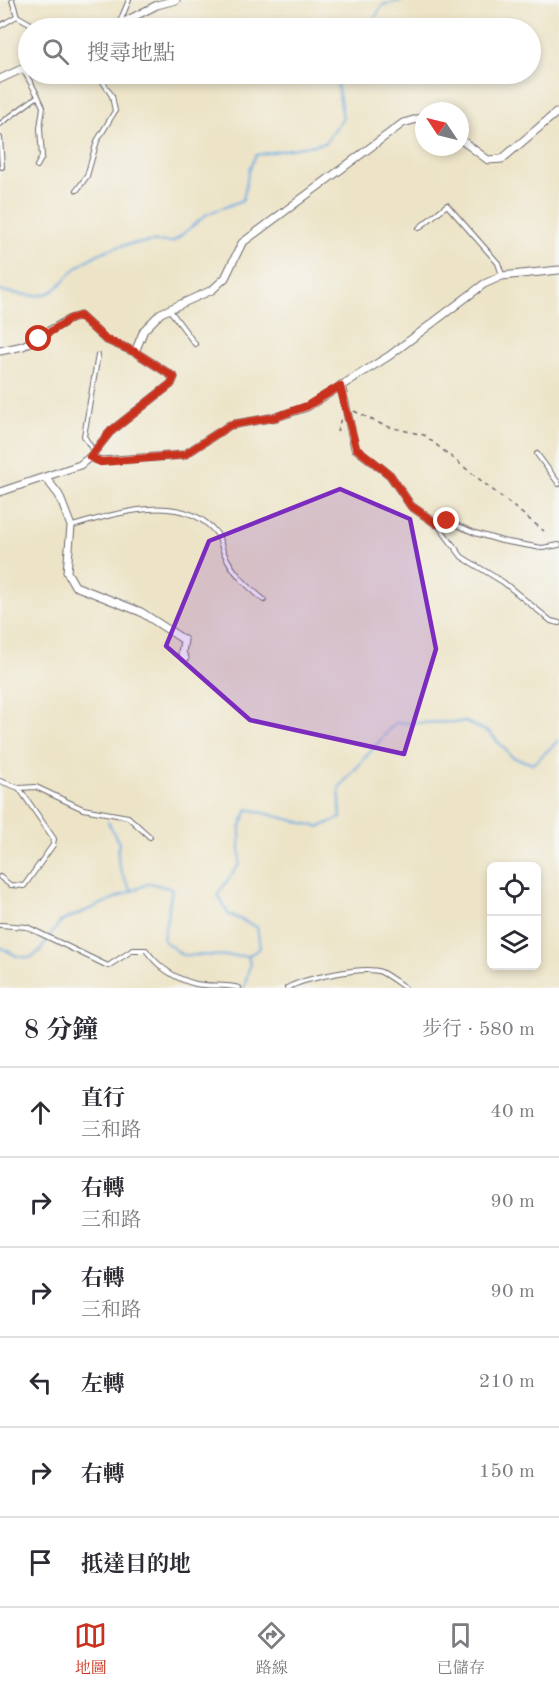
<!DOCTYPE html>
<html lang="zh-TW">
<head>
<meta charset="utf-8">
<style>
  :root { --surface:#fff; --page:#f7f7f7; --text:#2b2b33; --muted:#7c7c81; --line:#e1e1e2; --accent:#c8321e }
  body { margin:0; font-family:"Old Standard TT","Noto Serif TC",serif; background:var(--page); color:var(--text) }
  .controls { position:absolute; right:18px; bottom:18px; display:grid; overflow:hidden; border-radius:9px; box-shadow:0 3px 9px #0003 }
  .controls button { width:54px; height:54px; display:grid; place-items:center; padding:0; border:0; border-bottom:2px solid var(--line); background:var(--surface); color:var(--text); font:30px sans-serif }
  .compass { position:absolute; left:415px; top:102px; width:54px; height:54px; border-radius:50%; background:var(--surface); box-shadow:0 3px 9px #0003; rotate:305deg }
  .stop { position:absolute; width:18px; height:18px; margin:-14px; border:4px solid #c8321e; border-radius:50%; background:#fff }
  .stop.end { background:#c8321e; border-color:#fff; box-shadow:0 2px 6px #0008 }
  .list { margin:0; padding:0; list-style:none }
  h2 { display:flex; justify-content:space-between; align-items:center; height:78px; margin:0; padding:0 24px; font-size:26px }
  h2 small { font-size:20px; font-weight:400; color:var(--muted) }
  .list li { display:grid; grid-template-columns:39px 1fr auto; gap:18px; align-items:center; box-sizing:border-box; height:90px; padding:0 24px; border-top:2px solid var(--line) }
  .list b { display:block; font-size:22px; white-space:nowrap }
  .list p { margin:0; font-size:20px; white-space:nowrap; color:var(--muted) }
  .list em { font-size:20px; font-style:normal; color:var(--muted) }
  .icon { flex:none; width:33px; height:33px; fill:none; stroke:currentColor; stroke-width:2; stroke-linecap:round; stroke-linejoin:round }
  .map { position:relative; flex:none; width:559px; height:988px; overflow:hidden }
  .search { position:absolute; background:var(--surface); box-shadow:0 3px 9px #0003; left:18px; right:18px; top:18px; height:66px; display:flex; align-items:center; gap:15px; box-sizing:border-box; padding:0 21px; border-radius:33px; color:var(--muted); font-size:22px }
  .sheet { height:618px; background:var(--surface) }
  nav { display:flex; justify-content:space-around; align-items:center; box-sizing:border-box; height:84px; border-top:2px solid var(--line); background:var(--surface); font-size:16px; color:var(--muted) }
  nav a { display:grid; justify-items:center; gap:3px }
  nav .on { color:var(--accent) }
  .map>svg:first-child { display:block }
</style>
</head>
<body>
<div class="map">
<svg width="559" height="988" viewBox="0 0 559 988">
  <rect width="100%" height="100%" fill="#f6f6f2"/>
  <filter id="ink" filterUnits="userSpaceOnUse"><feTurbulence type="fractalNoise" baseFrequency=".0167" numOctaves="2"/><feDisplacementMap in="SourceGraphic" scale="12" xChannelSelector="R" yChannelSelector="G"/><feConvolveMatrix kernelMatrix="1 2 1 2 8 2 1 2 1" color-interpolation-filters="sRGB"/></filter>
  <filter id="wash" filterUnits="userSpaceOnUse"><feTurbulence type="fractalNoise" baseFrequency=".008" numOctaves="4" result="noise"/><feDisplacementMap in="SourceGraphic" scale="24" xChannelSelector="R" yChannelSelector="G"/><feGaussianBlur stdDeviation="1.35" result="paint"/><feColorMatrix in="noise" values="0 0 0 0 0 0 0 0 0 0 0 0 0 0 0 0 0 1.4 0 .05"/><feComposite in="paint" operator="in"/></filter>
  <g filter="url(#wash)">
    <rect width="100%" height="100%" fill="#ede4c7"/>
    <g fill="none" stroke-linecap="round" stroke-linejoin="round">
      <path stroke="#6fabe0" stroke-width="2" d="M368,28L383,5L403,0
        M0,291C14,293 32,298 46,294C59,290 67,275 78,267C106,244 138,241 173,242L207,214L243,200L249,170L256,155L325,143L343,118L337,83L347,74
        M108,822L119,843C115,861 121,875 132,891
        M0,947L17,956L30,958L39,952L60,922L150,883L172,889L163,940L182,955L248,956L260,948L257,927L228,914L218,894L240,863V828L248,809L319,827L341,818L339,788L395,723L466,722L490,733L512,757L533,764L559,740
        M244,988L250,964L248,956"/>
    </g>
  </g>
  <g filter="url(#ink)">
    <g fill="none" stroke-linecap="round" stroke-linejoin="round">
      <g stroke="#69666c" stroke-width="6">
        <path id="lane" d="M12,0L17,16L38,28
          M119,24L129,0
          M0,26L17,16
          M0,124L38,96L23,69
          M0,138L2,167
          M37,166L42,157L40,128L43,107L38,96
          M77,190L87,176L97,141L115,111L112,96L98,74
          M419,228L447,205L498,263L502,275
          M169,309L195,344
          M94,452L84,436L98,355
          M537,454L559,484
          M72,526C115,514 183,490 217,534C220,539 221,545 223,551C233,573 246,585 264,600
          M559,545L542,548L502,541L475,533L447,521L437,524L462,557L503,582L551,621L559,623
          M0,781L19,788L54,839L53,845L24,886L10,885L0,877
          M19,788L36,787L83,809L128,817L150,837
          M0,925L27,927L108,966L133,950H146C158,967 176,979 196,984C210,987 225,984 239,988
          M287,988C303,979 364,965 381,972C389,976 398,983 405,988"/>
      </g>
      <g stroke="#69666c" stroke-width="9">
        <path id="street" d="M112,28L157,5L176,0
          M0,79L28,66
          M460,139L488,160L502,159L556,113
          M0,351L23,346L70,319L80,316L105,339L135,352L174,377L171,384L110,432L90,457L80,465L0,492
          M135,352L144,330L161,313L212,290L225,278L242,243L403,123L424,117
          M341,385L355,448L390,475L411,506L437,524
          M90,457L101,461L184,455L230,425L276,417L307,407L389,356L484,284L502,276L559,270
          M45,477L59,495L71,526L67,572L75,586L141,612L184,640L182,653L185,658"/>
      </g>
      <path stroke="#69666c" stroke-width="1.5" stroke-dasharray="4.5 4.5" stroke-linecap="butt" d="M354,411L385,426L424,435L544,531
        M337,432L341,418"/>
      <use href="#lane" stroke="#fff" stroke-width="4"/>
      <use href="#street" stroke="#fff" stroke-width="7"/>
    </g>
  </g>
  <g fill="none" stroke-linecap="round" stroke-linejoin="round" filter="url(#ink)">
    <path stroke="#c8321e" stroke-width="8" d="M39,339L70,319L80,316L105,339L135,352L174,377L171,384L110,432L90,457L101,462L184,455L230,425L276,417L307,406L340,386L356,448L390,475L411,506L437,524L447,521"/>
  </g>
  <path fill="#7b2cbf" fill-opacity="0.2" stroke="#7b2cbf" stroke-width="4.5" stroke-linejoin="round" d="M340,489L410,519L436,649L404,754L250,720L166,646L209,541Z"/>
</svg>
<div class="controls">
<button><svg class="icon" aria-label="locate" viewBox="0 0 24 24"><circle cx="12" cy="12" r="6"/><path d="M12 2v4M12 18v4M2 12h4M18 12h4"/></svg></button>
<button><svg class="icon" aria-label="layers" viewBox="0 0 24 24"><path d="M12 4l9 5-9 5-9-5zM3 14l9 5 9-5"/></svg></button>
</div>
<svg class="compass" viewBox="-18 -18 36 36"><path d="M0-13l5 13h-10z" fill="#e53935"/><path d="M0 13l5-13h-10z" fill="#7c7c81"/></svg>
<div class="stop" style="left:39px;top:339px"></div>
<div class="stop end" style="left:447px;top:521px"></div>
<div class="search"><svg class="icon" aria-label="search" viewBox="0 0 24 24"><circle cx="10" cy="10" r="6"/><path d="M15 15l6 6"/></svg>搜尋地點</div>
</div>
<section class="sheet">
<h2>8 分鐘<small>步行 · 580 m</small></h2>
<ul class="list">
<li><svg class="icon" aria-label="ahead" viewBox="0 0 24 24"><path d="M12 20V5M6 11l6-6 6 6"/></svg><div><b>直行</b><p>三和路</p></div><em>40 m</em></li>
<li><svg class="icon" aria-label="right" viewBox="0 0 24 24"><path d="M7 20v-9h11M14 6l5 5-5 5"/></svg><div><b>右轉</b><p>三和路</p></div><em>90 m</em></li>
<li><svg class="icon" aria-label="right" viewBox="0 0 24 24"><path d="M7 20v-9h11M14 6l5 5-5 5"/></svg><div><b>右轉</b><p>三和路</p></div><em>90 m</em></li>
<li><svg class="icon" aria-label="left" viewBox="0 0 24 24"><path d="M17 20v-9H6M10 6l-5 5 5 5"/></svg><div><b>左轉</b></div><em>210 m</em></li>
<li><svg class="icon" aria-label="right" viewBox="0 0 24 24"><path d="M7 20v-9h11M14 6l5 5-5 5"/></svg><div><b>右轉</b></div><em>150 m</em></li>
<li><svg class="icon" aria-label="arrive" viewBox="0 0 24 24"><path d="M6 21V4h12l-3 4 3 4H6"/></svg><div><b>抵達目的地</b></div></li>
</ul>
</section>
<nav>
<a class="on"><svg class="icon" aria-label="map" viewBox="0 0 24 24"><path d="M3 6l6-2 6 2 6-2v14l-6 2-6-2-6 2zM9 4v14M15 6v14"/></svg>地圖</a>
<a><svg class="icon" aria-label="directions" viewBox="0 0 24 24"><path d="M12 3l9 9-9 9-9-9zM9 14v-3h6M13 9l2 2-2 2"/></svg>路線</a>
<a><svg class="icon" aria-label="saved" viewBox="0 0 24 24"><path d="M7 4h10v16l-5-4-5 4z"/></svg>已儲存</a>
</nav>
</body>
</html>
